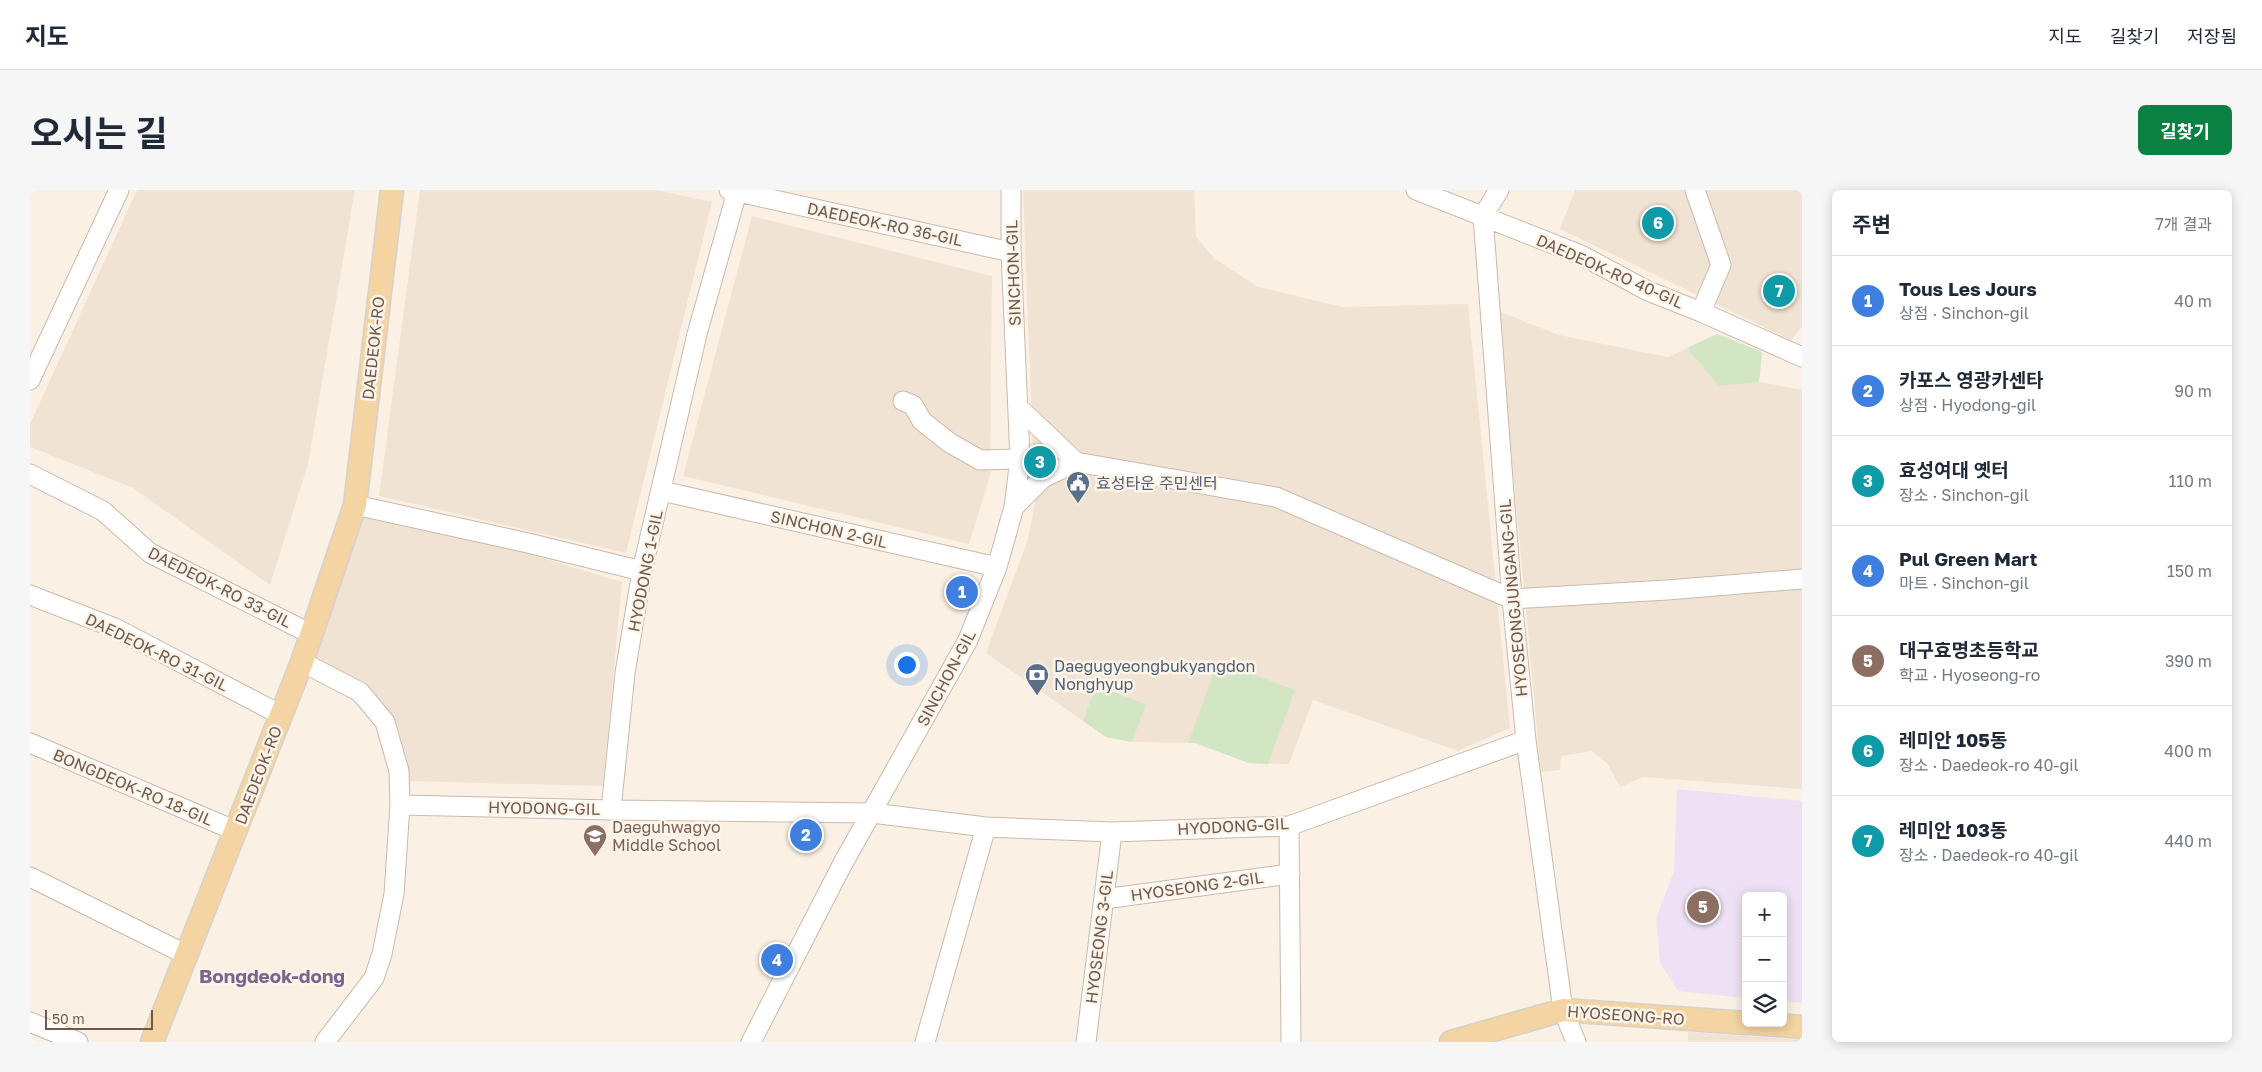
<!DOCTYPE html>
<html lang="ko">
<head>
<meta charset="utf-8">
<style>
  :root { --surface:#fff; --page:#f6f6f7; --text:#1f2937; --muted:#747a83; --line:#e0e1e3; --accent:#0b8043 }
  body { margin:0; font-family:"Golos Text","Noto Sans KR",sans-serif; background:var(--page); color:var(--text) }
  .controls { position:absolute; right:15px; bottom:15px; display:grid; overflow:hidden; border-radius:8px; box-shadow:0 2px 12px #0003 }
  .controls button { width:45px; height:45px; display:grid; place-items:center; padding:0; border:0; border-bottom:1px solid var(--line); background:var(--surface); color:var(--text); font:25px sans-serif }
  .scale { position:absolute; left:15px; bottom:12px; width:108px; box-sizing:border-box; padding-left:5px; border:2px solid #70594c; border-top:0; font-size:14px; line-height:18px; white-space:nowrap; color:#70594c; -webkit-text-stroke:4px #fdf5ea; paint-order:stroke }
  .you { position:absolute; left:876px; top:474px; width:18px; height:18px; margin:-12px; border:4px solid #fff; border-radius:50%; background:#1a73e8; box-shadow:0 0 0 8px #1a73e833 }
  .badge { display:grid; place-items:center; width:32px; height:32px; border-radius:50%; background:var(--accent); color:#fff; font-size:16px; font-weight:700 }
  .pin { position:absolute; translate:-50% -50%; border:2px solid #fff; box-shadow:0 1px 5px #0006 }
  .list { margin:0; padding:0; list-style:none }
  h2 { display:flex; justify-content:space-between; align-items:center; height:65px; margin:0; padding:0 20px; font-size:21px }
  h2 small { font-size:16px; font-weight:400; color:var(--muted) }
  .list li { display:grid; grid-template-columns:32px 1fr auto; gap:15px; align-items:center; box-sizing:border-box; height:90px; padding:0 20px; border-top:1px solid var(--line) }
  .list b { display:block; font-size:19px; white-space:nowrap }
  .list p { margin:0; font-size:16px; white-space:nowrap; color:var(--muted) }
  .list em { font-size:16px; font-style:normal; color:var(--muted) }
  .icon { flex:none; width:28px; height:28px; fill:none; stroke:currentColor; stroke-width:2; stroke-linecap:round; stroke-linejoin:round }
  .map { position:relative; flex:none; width:1772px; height:852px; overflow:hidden; border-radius:8px }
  header { display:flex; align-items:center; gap:30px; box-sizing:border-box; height:70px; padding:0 25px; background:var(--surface); border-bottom:1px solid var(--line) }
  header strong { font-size:24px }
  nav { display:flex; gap:28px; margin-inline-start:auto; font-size:18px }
  .intro { display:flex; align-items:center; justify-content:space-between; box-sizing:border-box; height:120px; padding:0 30px }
  h1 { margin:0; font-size:35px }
  .button { padding:12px 22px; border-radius:8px; background:var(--accent); color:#fff; font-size:18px; font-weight:700 }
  main { display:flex; gap:30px; padding:0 30px }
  aside { flex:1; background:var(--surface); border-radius:8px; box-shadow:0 2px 12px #0003 }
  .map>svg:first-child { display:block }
</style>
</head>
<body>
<header>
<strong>지도</strong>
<nav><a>지도</a><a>길찾기</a><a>저장됨</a></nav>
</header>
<div class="intro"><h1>오시는 길</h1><a class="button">길찾기</a></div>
<main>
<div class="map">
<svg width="1772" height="852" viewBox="0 0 1772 852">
  <rect width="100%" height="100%" fill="#faf1e4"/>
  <path fill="#f1e3d3" d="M107,0H325L278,274L240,395L103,298L0,257V234Z
    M390,0H626L682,12L596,363L349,306Z
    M993,0H1164L1166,47L1184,68L1228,97L1313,117L1438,114L1480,538L1428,561L1283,510L1259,574L1219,573L1165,553L1102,552L1076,547L956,463L998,349L1005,312Z
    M1545,0H1772V137L1761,150L1530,39Z
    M722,26L962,86L960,286L939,354L653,286Z
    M1468,121L1529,145L1638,167L1687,144L1732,162L1729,192L1772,200V599L1613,587L1590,597L1577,573L1562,561L1531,566L1530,580L1511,582Z
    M329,323L424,341L592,392L573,596L376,591V568L366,531L334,497L281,469Z
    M1658,842L1772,850V852H1658Z"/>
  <path fill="#eee1f6" d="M1647,599L1772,611V813L1753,811V706H1716V808L1648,801L1630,773L1626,729L1644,681Z"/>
  <path fill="#d2e6c4" d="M1687,144L1732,162L1729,192L1689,196L1657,158Z
    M1188,471L1265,500L1238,574L1219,573L1165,553H1158Z
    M1066,496L1116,514L1102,552L1076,547L1053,531Z"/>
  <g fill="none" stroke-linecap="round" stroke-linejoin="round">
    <g stroke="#cab9ab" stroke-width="21">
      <path id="minor" d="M699,0L981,62
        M1386,0L1551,65L1618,101L1671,122L1772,167
        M1469,0L1453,26L1482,409L1496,550L1533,820L1546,852
        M1665,0L1691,75L1671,122
        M0,190L89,0
        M873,211L883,215L892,231L920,253L950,270L990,269
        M989,218L1046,272L1246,307L1482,409L1637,400L1772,389
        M0,284L73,321L120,363L281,444
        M632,301L967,377
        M325,315L498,353L612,381
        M984,317L1013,288L1046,272
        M0,405L85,438L251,525
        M272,472L330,502L355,532L369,581L370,615L364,704L352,764L344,788L295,852
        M0,553L206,641
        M370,615L581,620L842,623L956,637L1082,642L1259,636L1496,550
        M581,620L595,483L612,381L667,144L707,2
        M1259,636L1261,852
        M0,687L157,765
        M1074,709L1260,684
        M0,832L48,852
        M721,852L812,675L938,450L967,377L984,317L990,269L981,62V0
        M895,852L956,637
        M1056,852L1082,642"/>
    </g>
    <g stroke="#d7d1cd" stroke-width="25">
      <path id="major" d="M1722,833L1772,837
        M122,852L272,472L325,315L362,0
        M1421,852L1533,820L1716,833"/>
    </g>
    <use href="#minor" stroke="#fff" stroke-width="19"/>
    <use href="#major" stroke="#f3d4a2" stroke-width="22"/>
  </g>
  <defs>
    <g id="civic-pin" transform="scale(1.25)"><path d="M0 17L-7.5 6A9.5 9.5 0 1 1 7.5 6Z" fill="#5c6f8a" stroke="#fdf5ea"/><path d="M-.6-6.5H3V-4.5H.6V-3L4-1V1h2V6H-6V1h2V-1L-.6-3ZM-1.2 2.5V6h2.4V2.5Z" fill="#fff"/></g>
    <g id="bank-pin" transform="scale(1.25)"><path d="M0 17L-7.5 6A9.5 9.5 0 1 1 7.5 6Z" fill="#5c6f8a" stroke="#fdf5ea"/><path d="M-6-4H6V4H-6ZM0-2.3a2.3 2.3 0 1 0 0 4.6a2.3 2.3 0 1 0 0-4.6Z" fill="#fff"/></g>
    <g id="school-pin" transform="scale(1.25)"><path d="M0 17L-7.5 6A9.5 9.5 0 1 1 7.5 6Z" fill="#8d6e63" stroke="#fdf5ea"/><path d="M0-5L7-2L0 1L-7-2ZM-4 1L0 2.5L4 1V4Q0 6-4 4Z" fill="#fff"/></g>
  </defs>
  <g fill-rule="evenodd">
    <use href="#civic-pin" x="1048" y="293"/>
    <use href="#bank-pin" x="1007" y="485"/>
    <use href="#school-pin" x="565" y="646"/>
  </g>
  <g text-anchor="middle" stroke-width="5" stroke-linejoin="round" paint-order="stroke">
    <g font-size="16" fill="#70594c" stroke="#fdf5ea">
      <text transform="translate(855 34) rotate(12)" y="6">DAEDEOK-RO 36-GIL</text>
      <text transform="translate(1580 81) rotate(24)" y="6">DAEDEOK-RO 40-GIL</text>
      <text transform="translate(983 83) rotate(-92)" y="6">SINCHON-GIL</text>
      <text transform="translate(343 158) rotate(-84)" y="6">DAEDEOK-RO</text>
      <text transform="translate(799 339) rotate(13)" y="6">SINCHON 2-GIL</text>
      <text transform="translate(615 381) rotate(-79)" y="6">HYODONG 1-GIL</text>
      <text transform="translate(190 397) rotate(27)" y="6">DAEDEOK-RO 33-GIL</text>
      <text transform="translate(1483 408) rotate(-95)" y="6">HYOSEONGJUNGANG-GIL</text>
      <text transform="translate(127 462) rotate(26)" y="6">DAEDEOK-RO 31-GIL</text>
      <text transform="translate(916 488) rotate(-62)" y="6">SINCHON-GIL</text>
      <text transform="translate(228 585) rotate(-69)" y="6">DAEDEOK-RO</text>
      <text transform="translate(103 597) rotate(23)" y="6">BONGDEOK-RO 18-GIL</text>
      <text transform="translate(514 618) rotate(1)" y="6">HYODONG-GIL</text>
      <text transform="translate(1203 636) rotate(-3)" y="6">HYODONG-GIL</text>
      <text transform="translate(1167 696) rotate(-8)" y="6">HYOSEONG 2-GIL</text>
      <text transform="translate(1069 747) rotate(-83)" y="6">HYOSEONG 3-GIL</text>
      <text transform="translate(1596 825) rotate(4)" y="6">HYOSEONG-RO</text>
    </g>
    <g font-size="16" fill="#4e5e75" stroke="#fdf5ea" text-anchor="start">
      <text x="1066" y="299">효성타운 주민센터</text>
      <text x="1024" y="482">Daegugyeongbukyangdon<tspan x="1024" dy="18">Nonghyup</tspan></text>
    </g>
    <g font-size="16" fill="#785e54" stroke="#fdf5ea" text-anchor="start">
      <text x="582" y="643">Daeguhwagyo<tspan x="582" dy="18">Middle School</tspan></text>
    </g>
    <g font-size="19" font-weight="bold" fill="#7e648c" stroke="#fdf5ea">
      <text x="242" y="793">Bongdeok-dong</text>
    </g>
  </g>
</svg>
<div class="controls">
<button>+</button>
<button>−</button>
<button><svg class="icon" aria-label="layers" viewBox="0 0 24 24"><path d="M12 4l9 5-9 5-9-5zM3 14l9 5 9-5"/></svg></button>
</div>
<div class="scale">50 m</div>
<div class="you"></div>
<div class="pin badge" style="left:932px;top:402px;background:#3f7fe0">1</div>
<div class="pin badge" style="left:776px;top:645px;background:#3f7fe0">2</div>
<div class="pin badge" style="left:1010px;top:272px;background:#0f9aa8">3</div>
<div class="pin badge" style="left:747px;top:770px;background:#3f7fe0">4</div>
<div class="pin badge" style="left:1673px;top:717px;background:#8d6e63">5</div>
<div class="pin badge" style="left:1628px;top:33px;background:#0f9aa8">6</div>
<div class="pin badge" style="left:1749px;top:101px;background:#0f9aa8">7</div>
</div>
<aside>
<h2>주변<small>7개 결과</small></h2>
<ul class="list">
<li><span class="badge" style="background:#3f7fe0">1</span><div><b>Tous Les Jours</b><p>상점 · Sinchon-gil</p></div><em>40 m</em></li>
<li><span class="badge" style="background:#3f7fe0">2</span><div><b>카포스 영광카센타</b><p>상점 · Hyodong-gil</p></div><em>90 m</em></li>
<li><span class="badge" style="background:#0f9aa8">3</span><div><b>효성여대 옛터</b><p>장소 · Sinchon-gil</p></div><em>110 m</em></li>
<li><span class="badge" style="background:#3f7fe0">4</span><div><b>Pul Green Mart</b><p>마트 · Sinchon-gil</p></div><em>150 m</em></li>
<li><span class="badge" style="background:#8d6e63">5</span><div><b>대구효명초등학교</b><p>학교 · Hyoseong-ro</p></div><em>390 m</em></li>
<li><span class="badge" style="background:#0f9aa8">6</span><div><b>레미안 105동</b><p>장소 · Daedeok-ro 40-gil</p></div><em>400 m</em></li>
<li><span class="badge" style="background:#0f9aa8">7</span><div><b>레미안 103동</b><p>장소 · Daedeok-ro 40-gil</p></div><em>440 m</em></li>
</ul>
</aside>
</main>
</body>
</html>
